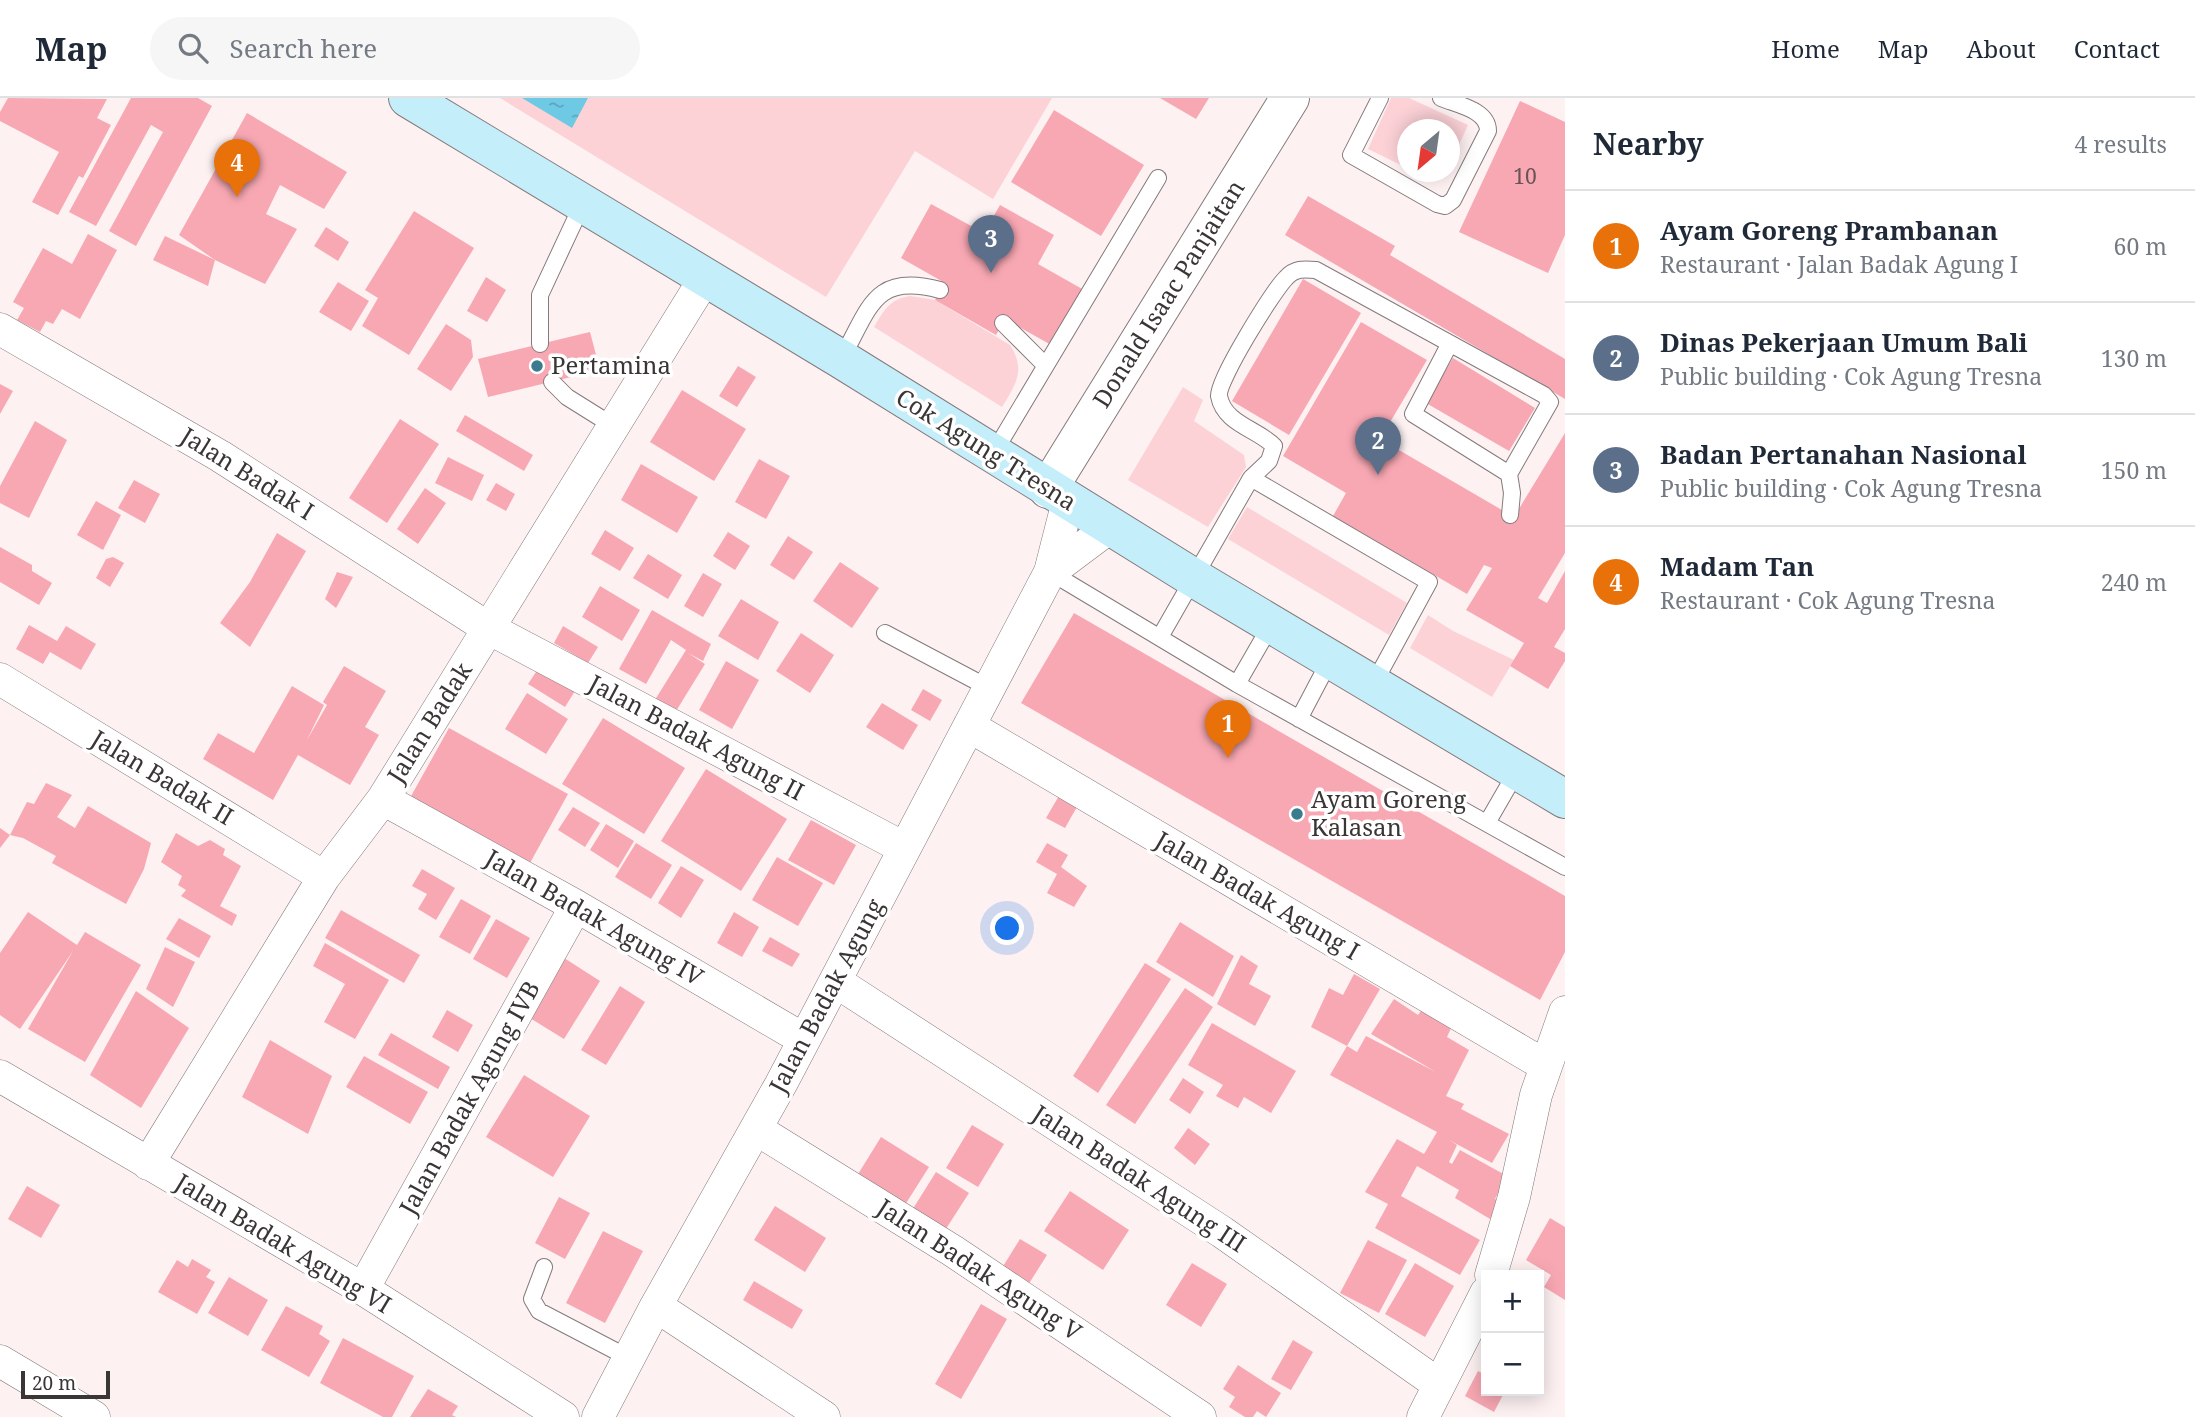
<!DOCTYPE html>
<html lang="en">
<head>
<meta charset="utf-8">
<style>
  :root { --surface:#fff; --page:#f6f6f7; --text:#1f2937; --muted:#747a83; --line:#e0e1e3; --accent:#3b7b8e }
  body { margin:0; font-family:"Noto Serif",serif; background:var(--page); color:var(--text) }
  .controls { position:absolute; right:21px; bottom:21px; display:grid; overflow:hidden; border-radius:0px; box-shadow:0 4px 18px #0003 }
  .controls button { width:63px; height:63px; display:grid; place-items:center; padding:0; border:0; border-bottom:2px solid var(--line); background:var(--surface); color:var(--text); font:35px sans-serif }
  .compass { position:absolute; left:1397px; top:21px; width:63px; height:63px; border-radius:50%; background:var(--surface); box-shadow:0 4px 18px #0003; rotate:209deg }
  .scale { position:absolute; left:21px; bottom:18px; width:89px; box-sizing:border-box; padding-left:7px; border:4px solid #3a3636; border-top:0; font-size:19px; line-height:24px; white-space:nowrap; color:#3a3636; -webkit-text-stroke:5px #fff; paint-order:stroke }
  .you { position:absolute; left:1008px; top:831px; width:24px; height:24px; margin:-18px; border:5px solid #fff; border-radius:50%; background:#1a73e8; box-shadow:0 0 0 10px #1a73e833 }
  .badge { display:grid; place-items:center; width:46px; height:46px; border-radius:50%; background:var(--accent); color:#fff; font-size:23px; font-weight:700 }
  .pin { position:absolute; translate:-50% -58px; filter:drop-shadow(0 2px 4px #0008) }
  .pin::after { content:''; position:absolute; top:37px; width:24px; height:21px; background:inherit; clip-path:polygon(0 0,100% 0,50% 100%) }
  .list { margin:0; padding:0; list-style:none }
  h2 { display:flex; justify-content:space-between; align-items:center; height:91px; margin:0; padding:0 28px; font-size:30px }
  h2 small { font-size:23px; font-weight:400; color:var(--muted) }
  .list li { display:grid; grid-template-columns:46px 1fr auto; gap:21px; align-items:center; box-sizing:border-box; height:112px; padding:0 28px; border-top:2px solid var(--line) }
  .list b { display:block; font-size:26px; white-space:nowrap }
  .list p { margin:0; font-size:23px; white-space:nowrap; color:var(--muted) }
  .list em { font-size:23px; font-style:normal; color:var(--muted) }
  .icon { flex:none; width:38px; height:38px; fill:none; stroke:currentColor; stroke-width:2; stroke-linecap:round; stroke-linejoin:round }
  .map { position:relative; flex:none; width:1565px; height:1319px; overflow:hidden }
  header { display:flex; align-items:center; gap:42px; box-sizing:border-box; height:98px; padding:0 35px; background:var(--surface); border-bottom:2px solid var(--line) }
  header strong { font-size:33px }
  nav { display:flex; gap:38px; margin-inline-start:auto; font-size:24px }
  .search { width:490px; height:63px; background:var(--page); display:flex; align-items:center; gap:18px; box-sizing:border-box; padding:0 24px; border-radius:38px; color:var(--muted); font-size:26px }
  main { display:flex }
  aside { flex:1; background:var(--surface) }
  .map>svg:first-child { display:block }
</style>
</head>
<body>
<header>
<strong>Map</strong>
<div class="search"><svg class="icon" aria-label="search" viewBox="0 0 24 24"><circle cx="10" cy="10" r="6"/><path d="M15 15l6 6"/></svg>Search here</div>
<nav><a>Home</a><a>Map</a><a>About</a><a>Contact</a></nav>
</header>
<main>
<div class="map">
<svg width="1565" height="1319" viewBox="0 0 1565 1319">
  <defs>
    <pattern id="water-ripples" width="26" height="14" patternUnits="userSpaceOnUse" patternTransform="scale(1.75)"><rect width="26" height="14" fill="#6ec9e5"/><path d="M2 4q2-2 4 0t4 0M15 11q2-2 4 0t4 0" fill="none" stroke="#5ba4ba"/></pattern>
  </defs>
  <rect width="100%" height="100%" fill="#fdf1f2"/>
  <path fill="#fcd2d7" d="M500,0H1052L993,101L915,53L826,199Z
    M1391,0H1409L1468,27L1450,67V32H1408L1407,70L1368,51Z
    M910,198L935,202L1010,247C1026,271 1016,287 1002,309L874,229C884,212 890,201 910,198Z
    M1183,289L1203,302L1194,323L1244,357L1246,369L1208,429L1128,382Z
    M1247,409L1407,505L1389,537L1228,441Z
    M1428,517L1453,533L1514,562L1492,599L1410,550Z"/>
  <path fill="url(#water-ripples)" d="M522,0H588L572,30Z"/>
  <path fill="#f8a8b3" d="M8,0L107,1L97,20L111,27L83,80L79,78L58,117L32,104L59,54L0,23V14Z
    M131,0H198L212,8L136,148L109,133L163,34L151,27L96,128L69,114Z
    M1160,0H1209L1196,21Z
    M1520,3L1565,24V137L1548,175L1459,134Z
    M1054,12L1144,67L1101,138L1011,84Z
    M247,15L347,74L324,111L280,87L266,116L297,131L265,186L215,162L179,137Z
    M1308,98L1395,148L1390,157L1565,261V301L1285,137Z
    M931,106L984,135L1000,107L1054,137L1038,166L1084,192L1053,248L1005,221L996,237L935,202L945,185L901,160Z
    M414,113L474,150L409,257L362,228L378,200L365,192Z
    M326,129L349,144L338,163L314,148Z
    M88,136L117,152L80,221L62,211L53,226L46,223L40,234L17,222L24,210L13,204L43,150L72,166Z
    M165,138L215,162L208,188L153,162Z
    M486,179L506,192L487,224L467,213Z
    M1303,181L1361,215L1289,337L1232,303Z
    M338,184L369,203L351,233L319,214Z
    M1361,224L1427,262L1380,341L1514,419L1565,335V455L1538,500L1547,505L1565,473V531L1554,549L1565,555V563L1548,591L1510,568L1524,545L1466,512L1492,470L1484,467L1467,496L1333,418L1346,395L1283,358Z
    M446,226L471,242L473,259L451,293L417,271Z
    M590,234L600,272L488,299L478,261Z
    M1453,260L1535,310L1509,353L1426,305Z
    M738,268L756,279L737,309L719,298Z
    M0,286L13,293L0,316Z
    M682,292L746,331L714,383L650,344Z
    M465,317L533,357L524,373L456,333Z
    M400,321L439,346L387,425L349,400Z
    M35,323L67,342L29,420L0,405V388Z
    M448,359L484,377L472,403L435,385Z
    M759,361L790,378L766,421L735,404Z
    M641,366L698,399L677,435L621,402Z
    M134,382L160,396L145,425L118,410Z
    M496,385L515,396L506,413L486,402Z
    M425,390L446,405L418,446L397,431Z
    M96,403L121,417L103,452L77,437Z
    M605,432L634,450L620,473L591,456Z
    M728,434L750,448L735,472L713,458Z
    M277,435L306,453L250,549L220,525L250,484Z
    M788,438L813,454L794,482L770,467Z
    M0,449L32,467V473L52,485L39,507L0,484Z
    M648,456L682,477L668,501L633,480Z
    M113,459L124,465L110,489L96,480L106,461Z
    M840,464L879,490L852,530L813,503Z
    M337,474L353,479L336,510L325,501Z
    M703,475L722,486L703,519L684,508Z
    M600,488L640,512L622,543L582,519Z
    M741,501L779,524L758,562L718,538Z
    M652,512L711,546L703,563L688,555L705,566L673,618L653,605L686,552L671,542L646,586L619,571Z
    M1074,515L1565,798V854L1540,902L1021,605Z
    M29,527L57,543L66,528L96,546L81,572L50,554L43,566L16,551Z
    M563,528L598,549L588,565L554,545Z
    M801,535L834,557L810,595L776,573Z
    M544,562L580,585L565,609L528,586Z
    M726,563L759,582L732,631L699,612Z
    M344,568L386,593L365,629L379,637L350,687L298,657L273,702L203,661L218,635L254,655L292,588L324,607L307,642L327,607L323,604Z
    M923,591L942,602L930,623L911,612Z
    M527,595L568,621L546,656L505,631Z
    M882,605L918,627L903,652L866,629Z
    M603,620L685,670L644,736L562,686Z
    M449,630L568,696L530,765L410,700Z
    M706,671L787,721L741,793L661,743Z
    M46,685L72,697L57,719L75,730L88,708L151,745L144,771L126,806L52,765L56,758L23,740L10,737L0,750V730L10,737L27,704L34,706Z
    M1060,696L1078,707L1065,730L1046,720Z
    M573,709L600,725L585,749L558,732Z
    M811,722L856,747L834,787L788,762Z
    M606,726L634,743L618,770L590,752Z
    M176,735L198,748L210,742L225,751L223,757L241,768L220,808L237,817L232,828L181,798L186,792L178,787L182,778L161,764Z
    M636,745L672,767L651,801L615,779Z
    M1047,745L1068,757L1061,769L1087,788L1074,809L1047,795L1057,776L1036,764Z
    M777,759L823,785L798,828L752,802Z
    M681,768L704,782L681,820L658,805Z
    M422,771L455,790L436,822L418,811L427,796L412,788Z
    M461,801L491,818L470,856L439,839Z
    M341,812L420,857L404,885L325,840Z
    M28,814L77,847L85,834L141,867L85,964L28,931L73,853L20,931L0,917V855Z
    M734,814L759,829L742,859L717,845Z
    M179,820L211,838L199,860L166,841Z
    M496,821L530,840L507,880L473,861Z
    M1180,824L1234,858L1213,899L1156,864Z
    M770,839L800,856L792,869L762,853Z
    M325,845L389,882L355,941L324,924L345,886L313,868Z
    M165,849L195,864L173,909L146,891Z
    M1241,857L1258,868L1249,886L1271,898L1255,928L1217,906Z
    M561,858L600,883L564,941L525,917Z
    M1145,865L1171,881L1098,995L1073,978Z
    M1354,876L1380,891L1347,948L1311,929L1329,890L1343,897Z
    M620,888L645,904L606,967L581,952Z
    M1185,890L1213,909L1135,1026L1106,1007Z
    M136,893L189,930L141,1010L90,977Z
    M1394,901L1418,917L1423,910L1452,928L1447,939L1469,952L1446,998L1464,1006L1461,1011L1509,1036L1492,1065L1449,1042L1457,1047L1449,1064L1452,1066L1460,1052L1507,1078L1495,1101L1500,1103L1490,1121L1455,1100L1459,1092L1417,1068L1401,1098L1480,1142L1460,1177L1375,1130L1388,1106L1365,1094L1397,1041L1424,1056L1437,1034L1330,977L1347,948L1357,954L1366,938L1436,974L1371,936Z
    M447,912L473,927L458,954L432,939Z
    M1212,925L1296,973L1271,1015L1244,999L1238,1010L1216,998L1223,987L1188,967Z
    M391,935L450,969L438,991L378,957Z
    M270,942L332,978L308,1036L242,999Z
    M364,958L428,994L410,1026L346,989Z
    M524,977L590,1018L553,1079L486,1039Z
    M1183,980L1204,994L1190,1016L1169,1002Z
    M972,1027L1004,1046L978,1089L946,1070Z
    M1188,1030L1210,1046L1195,1067L1174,1050Z
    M881,1039L929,1069L903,1110L855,1081Z
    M936,1074L969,1095L942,1137L909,1117Z
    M27,1088L60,1107L41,1140L8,1121Z
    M1070,1093L1129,1132L1103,1172L1044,1133Z
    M559,1099L590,1115L565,1161L535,1145Z
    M775,1108L826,1140L805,1174L754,1142Z
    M1550,1120L1565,1129V1202L1544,1189L1551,1177L1526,1162Z
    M603,1133L643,1153L605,1225L566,1205Z
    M1020,1141L1047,1157L1023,1195L997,1178Z
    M1368,1142L1407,1162L1379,1215L1340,1195Z
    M192,1161L211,1172L206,1179L215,1184L197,1216L158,1194L177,1162L188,1169Z
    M1192,1165L1227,1186L1201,1229L1166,1207Z
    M1415,1165L1454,1188L1425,1239L1385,1216Z
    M229,1179L268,1202L248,1238L208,1215Z
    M754,1183L803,1212L792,1231L743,1202Z
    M981,1206L1007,1221L961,1301L935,1286Z
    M286,1208L323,1228L319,1236L330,1243L309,1279L261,1252Z
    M343,1240L414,1278L392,1319H383L320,1285Z
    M1293,1242L1313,1254L1291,1292L1271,1281Z
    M1238,1267L1281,1295L1266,1319L1257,1313L1253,1319H1245L1229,1309L1235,1299L1223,1291Z
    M1478,1273L1486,1277V1293H1505L1494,1314L1465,1298Z
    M428,1291L458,1308L452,1317L456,1319H410Z"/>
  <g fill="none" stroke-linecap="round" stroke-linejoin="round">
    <g stroke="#847a7b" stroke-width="18">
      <path id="service" d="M1380,0L1351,57L1437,106L1445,108L1453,102L1488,33C1488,12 1458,7 1441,0
        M1003,225L1045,267
        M540,246V197L582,107
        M1449,247L1413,316L1509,376
        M841,261C870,211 873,174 940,192
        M552,284L567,299L615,329
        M993,356L1158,80
        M1251,380L1269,363L1274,348C1258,331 1224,326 1219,298C1217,283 1273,193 1286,180C1295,170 1304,171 1316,172L1544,297L1550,304L1509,376L1512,395L1510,417
        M1050,474L1237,586L1565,769
        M885,535L989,590
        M1160,539L1251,380L1429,484L1373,587
        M1237,586L1271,527
        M1299,621L1330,562
        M1487,725L1517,673
        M544,1169L532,1201L539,1213L629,1260"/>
    </g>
    <g stroke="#847a7b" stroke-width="33">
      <path id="minor" d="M0,231L220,358L488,530L904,750
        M1050,474L1110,429
        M0,581L324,779
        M969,628L1546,968
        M383,701L576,808L803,941
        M835,883L1222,1134L1438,1286
        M0,978L363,1191L563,1319
        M756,1031L953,1153L1200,1319
        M148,1066L324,779L383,701L705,180
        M1491,1177L1514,1099L1536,997L1565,914
        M363,1191L576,808
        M656,1208L824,1319
        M0,1263L94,1319
        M598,1319L656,1208L781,986L1050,474L1068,403
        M1423,1319L1486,1195"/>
    </g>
    <g stroke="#847a7b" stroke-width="40">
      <path id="tertiary" d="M1048,391L1290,0"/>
    </g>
    <g stroke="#847a7b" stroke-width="40">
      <path id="secondary" d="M408,0L841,261L1194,480L1565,701"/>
    </g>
    <use href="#service" stroke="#fff" stroke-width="16"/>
    <use href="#minor" stroke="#fff" stroke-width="32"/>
    <use href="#tertiary" stroke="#fff" stroke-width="38"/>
    <use href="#secondary" stroke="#c4eefa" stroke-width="38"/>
  </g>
  <g fill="#3b7b8e" stroke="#fff" stroke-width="2.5">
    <circle cx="537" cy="268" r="7"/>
    <circle cx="1297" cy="716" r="7"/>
  </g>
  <g text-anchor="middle" stroke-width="7" stroke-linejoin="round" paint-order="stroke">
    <g font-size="21" fill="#6a5255">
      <text x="1525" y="86">10</text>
    </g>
    <g font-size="24" fill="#3a3636" stroke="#fff">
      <text transform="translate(1169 196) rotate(-58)" y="8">Donald Isaac Panjaitan</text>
      <text transform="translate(986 352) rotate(32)" y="8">Cok Agung Tresna</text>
      <text transform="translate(247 376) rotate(32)" y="8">Jalan Badak I</text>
      <text transform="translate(430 625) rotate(-58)" y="8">Jalan Badak</text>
      <text transform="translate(696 640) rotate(28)" y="8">Jalan Badak Agung II</text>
      <text transform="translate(162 680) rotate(31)" y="8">Jalan Badak II</text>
      <text transform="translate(1257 798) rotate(30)" y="8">Jalan Badak Agung I</text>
      <text transform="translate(594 820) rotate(30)" y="8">Jalan Badak Agung IV</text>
      <text transform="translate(827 898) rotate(-62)" y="8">Jalan Badak Agung</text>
      <text transform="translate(470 1000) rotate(-61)" y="8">Jalan Badak Agung IVB</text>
      <text transform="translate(1139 1081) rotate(33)" y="8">Jalan Badak Agung III</text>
      <text transform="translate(283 1146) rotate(31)" y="8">Jalan Badak Agung VI</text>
      <text transform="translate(979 1172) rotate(33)" y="8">Jalan Badak Agung V</text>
    </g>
    <g font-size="24" fill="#3a3636" stroke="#fff" text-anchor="start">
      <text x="551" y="276">Pertamina</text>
      <text x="1311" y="710">Ayam Goreng<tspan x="1311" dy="28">Kalasan</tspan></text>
    </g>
  </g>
</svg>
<div class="controls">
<button>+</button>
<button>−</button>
</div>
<svg class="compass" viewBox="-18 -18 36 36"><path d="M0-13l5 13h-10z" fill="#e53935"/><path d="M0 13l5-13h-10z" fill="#747a83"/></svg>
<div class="scale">20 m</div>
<div class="you"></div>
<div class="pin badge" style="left:1228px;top:660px;background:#e8710a">1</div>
<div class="pin badge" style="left:1378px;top:377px;background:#5c6f8a">2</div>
<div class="pin badge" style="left:991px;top:175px;background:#5c6f8a">3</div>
<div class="pin badge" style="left:237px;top:99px;background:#e8710a">4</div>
</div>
<aside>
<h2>Nearby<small>4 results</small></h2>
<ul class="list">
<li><span class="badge" style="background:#e8710a">1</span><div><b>Ayam Goreng Prambanan</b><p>Restaurant · Jalan Badak Agung I</p></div><em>60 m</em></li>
<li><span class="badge" style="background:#5c6f8a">2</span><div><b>Dinas Pekerjaan Umum Bali</b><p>Public building · Cok Agung Tresna</p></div><em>130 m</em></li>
<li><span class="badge" style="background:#5c6f8a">3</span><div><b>Badan Pertanahan Nasional</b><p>Public building · Cok Agung Tresna</p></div><em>150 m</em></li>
<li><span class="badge" style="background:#e8710a">4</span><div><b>Madam Tan</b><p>Restaurant · Cok Agung Tresna</p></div><em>240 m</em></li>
</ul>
</aside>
</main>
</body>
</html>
